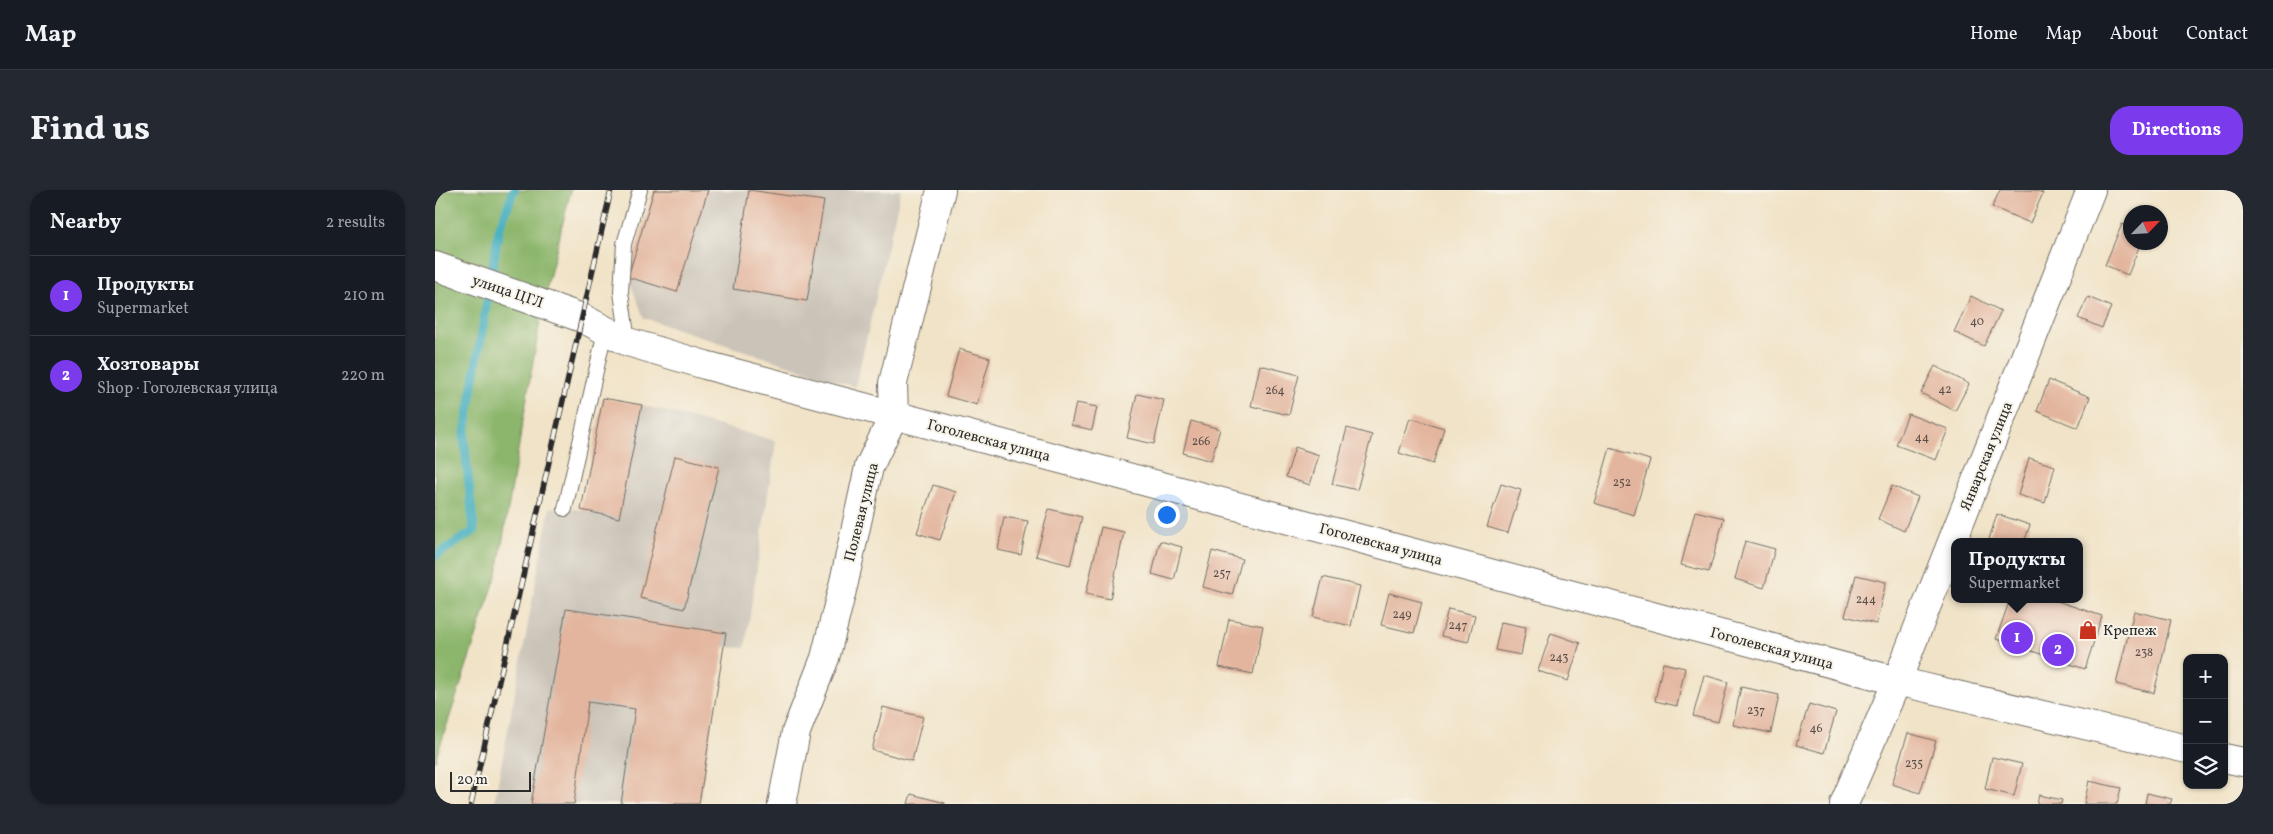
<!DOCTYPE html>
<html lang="en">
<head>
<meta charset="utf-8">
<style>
  :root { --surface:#171b24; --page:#242831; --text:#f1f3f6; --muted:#9ea1a6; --line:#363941; --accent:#7c3aed }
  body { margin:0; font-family:Vollkorn,serif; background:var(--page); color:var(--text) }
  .controls { position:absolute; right:15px; bottom:15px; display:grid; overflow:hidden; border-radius:10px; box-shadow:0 1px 4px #0004 }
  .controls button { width:45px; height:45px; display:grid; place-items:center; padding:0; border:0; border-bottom:1px solid var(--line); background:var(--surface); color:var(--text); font:25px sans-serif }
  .compass { position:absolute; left:1688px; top:15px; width:45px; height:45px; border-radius:50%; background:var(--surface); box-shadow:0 1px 4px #0004; rotate:65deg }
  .scale { position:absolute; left:15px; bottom:12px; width:81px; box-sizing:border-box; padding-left:5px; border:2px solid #2b2b2b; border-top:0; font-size:14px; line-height:18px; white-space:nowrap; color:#2b2b2b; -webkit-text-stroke:4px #f7f3e8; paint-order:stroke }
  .you { position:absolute; left:731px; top:324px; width:18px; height:18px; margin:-12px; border:4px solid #fff; border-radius:50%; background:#1a73e8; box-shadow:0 0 0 8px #1a73e833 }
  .badge { display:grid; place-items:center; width:32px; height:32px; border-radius:50%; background:var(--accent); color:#fff; font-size:16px; font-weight:700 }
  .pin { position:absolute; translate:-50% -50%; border:2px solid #fff; box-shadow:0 1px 5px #0006 }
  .popup { position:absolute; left:1516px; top:348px; width:132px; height:65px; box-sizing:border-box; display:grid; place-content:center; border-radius:10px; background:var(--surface); filter:drop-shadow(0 1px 4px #0005); font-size:16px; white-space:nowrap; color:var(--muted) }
  .popup b { font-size:19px; color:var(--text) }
  .popup::after { content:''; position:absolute; left:50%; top:100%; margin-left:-10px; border:10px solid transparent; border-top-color:var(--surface) }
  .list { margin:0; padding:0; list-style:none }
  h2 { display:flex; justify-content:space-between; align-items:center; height:65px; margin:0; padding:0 20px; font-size:21px }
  h2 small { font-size:16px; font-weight:400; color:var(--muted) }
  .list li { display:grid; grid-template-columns:32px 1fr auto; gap:15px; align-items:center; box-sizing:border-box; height:80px; padding:0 20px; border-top:1px solid var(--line) }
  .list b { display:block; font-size:19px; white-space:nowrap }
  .list p { margin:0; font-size:16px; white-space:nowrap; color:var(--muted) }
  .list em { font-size:16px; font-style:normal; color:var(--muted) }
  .icon { flex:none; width:28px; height:28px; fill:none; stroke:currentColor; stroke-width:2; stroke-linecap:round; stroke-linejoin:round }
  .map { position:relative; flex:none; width:1808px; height:614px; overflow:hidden; border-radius:20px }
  header { display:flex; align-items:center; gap:30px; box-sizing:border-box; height:70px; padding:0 25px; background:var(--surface); border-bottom:1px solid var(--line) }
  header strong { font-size:24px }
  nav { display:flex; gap:28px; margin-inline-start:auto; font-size:18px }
  .intro { display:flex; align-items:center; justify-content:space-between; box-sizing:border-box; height:120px; padding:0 30px }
  h1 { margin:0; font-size:35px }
  .button { padding:12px 22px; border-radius:20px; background:var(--accent); color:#fff; font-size:18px; font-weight:700 }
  main { display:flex; gap:30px; padding:0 30px }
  aside { flex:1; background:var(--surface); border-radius:20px; box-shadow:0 1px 4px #0004 }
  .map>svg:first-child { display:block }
</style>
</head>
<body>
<header>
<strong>Map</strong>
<nav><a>Home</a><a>Map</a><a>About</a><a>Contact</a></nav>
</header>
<div class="intro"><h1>Find us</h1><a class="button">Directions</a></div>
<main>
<aside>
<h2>Nearby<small>2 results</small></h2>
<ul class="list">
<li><span class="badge">1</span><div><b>Продукты</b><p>Supermarket</p></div><em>210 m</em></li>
<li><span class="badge">2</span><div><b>Хозтовары</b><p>Shop · Гоголевская улица</p></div><em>220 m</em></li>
</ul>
</aside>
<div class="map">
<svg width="1808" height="614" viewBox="0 0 1808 614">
  <rect width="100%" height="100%" fill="#f7f3e8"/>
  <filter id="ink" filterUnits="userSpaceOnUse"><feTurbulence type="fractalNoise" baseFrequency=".02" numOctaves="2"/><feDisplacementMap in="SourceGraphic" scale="10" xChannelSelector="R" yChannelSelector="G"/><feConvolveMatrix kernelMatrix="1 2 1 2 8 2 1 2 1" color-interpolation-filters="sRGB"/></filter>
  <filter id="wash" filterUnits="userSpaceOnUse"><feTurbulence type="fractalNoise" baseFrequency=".0096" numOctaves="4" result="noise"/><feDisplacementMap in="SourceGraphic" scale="20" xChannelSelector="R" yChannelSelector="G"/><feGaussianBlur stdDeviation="1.12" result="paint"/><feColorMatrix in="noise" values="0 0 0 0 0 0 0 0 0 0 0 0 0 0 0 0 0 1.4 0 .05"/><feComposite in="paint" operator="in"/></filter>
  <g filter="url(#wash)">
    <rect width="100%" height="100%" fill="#f1e3c7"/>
    <path fill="#cac3b8" d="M219,0H466L420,197L209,128L193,87Z
      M168,208L207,215L341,251L310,458L289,457L264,614H59L115,317L146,320Z"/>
    <path fill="#8cb66c" stroke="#5c704c" d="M0,0H136L108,113L62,384L0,571Z"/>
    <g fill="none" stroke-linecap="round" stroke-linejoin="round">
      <path stroke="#40adbe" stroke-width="9" d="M0,366L39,341L29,249L64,39L79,0"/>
    </g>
    <g id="blocks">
      <path fill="#e3b59e" d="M219,0H273L242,102L193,87Z
        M314,0L389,11L372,111L298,99Z
        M1565,0H1599L1608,3L1595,33L1557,17Z
        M1687,34L1696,37V52H1706L1693,85L1670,75Z
        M1536,106L1566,121L1549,156L1519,142Z
        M1653,107L1676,117L1667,138L1643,128Z
        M524,159L555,168L542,215L511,206Z
        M825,175L864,185L854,225L816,216Z
        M1500,176L1534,194L1520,221L1486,203Z
        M1614,190L1655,207L1643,238L1602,221Z
        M702,204L729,210L719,254L692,248Z
        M168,208L207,215L184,328L146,320Z
        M641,213L662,217L657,240L636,235Z
        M1473,224L1513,239L1501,270L1461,255Z
        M975,228L1009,238L998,274L964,263Z
        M756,231L785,239L776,271L748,263Z
        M912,238L937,245L922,300L897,294Z
        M860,257L884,265L875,295L851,287Z
        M1175,258L1215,270L1199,325L1159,313Z
        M240,266L284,277L249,419L205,408Z
        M1594,268L1620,276L1610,313L1583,305Z
        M1066,294L1086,300L1073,343L1052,337Z
        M498,295L521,302L505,350L482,343Z
        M1457,296L1483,307L1469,341L1443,329Z
        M614,319L647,327L635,375L601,366Z
        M1260,321L1289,328L1274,382L1246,375Z
        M1562,324L1595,335L1589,352H1561L1554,349Z
        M569,327L593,331L586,365L563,360Z
        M666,337L689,342L675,409L651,404Z
        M725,351L747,357L739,390L717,384Z
        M1310,351L1340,359L1329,398L1300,389Z
        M777,361L807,369L797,405L768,397Z
        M1421,385L1451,392L1441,434L1410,426Z
        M888,387L925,396L916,436L878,427Z
        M954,403L987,412L979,443L946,435Z
        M1575,409H1616L1667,426L1650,479L1561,449Z
        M131,419L291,443L264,614H186L200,519L153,512L139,614H96Z
        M1013,419L1040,425L1033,452L1006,446Z
        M1699,421L1736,430L1719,503L1681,494Z
        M794,429L828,436L818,484L784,477Z
        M1066,432L1091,437L1086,465L1060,460Z
        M1116,443L1145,453L1133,491L1103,481Z
        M1228,473L1250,478L1242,516L1220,511Z
        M1269,485L1293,492L1283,532L1258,526Z
        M1306,497L1344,505L1336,543L1298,535Z
        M1374,514L1401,522L1389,563L1361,555Z
        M448,517L488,527L477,571L437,560Z
        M1473,543L1501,551L1485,603L1457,594Z
        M1557,567L1587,574L1579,606L1550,599Z
        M1654,591L1686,598L1682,614H1649Z
        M1712,603L1737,609L1735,614H1710Z
        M476,604L510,613V614H473Z
        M1604,605L1627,610L1626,614H1602Z"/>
    </g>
  </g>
  <g filter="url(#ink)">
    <use href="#blocks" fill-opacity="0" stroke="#706b62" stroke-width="1"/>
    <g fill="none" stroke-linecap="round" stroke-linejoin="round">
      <g stroke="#706b62" stroke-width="16">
        <path id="service" d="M193,152L186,102L189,54L205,0
          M130,319L170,141"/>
      </g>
      <g stroke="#706b62" stroke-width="30">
        <path id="minor" d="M347,614L361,542L390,468L409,392L434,277L459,225L458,193L506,0
          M1409,614L1462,491L1656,0"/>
      </g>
      <g stroke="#706b62" stroke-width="30">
        <path id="tertiary" d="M0,76L147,128L193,152L270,175L1462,491L1752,559
          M1789,568L1808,572"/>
      </g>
      <use href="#service" stroke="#fff" stroke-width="14"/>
      <use href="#minor" stroke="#fff" stroke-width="28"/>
      <use href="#tertiary" stroke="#fff" stroke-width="28"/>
      <g stroke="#2b2b2b" stroke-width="5.5">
        <path id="rail" d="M36,614L176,0"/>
      </g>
      <use href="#rail" stroke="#f7f3e8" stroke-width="4" stroke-dasharray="11" stroke-linecap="butt"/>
    </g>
  </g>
  <defs>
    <g id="shop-bare" transform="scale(1.5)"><path d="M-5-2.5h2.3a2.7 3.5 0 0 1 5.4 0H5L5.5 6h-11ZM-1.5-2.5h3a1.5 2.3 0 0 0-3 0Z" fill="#c8321e" stroke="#f7f3e8" stroke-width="2.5" paint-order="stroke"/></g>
  </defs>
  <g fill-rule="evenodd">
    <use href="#shop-bare" x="1653" y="440"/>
  </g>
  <g text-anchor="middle" stroke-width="4" stroke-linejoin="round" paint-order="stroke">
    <g font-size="12" fill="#594e48">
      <text x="1542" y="135">40</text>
      <text x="1510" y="203">42</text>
      <text x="840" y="204">264</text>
      <text x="1487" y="251">44</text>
      <text x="766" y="255">266</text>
      <text x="1187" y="296">252</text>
      <text x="787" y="387">257</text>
      <text x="1431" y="413">244</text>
      <text x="967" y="428">249</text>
      <text x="1023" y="439">247</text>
      <text x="1709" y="466">238</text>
      <text x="1124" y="471">243</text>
      <text x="1321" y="524">237</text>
      <text x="1381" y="542">46</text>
      <text x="1479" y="577">235</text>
    </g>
    <g font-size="15" fill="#2b2b2b" stroke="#f7f3e8">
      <text transform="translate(73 101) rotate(19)" y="5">улица ЦГЛ</text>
      <text transform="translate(554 250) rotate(15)" y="5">Гоголевская улица</text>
      <text transform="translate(1551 266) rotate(-68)" y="5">Январская улица</text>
      <text transform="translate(426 322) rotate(-76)" y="5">Полевая улица</text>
      <text transform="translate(946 354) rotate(15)" y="5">Гоголевская улица</text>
      <text transform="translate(1337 458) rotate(15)" y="5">Гоголевская улица</text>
    </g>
    <g font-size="15" fill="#2b2b2b" stroke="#f7f3e8" text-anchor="start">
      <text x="1668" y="445">Крепеж</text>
    </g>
  </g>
</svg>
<div class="controls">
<button>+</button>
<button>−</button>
<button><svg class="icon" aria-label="layers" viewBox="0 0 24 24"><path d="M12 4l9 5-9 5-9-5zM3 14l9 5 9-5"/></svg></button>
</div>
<svg class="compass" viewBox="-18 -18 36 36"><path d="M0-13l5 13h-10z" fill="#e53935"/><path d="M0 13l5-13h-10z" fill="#9ea1a6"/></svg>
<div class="scale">20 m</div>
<div class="you"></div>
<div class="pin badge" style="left:1582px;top:448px">1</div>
<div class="popup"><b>Продукты</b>Supermarket</div>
<div class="pin badge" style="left:1623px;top:460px">2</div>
</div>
</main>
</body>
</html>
